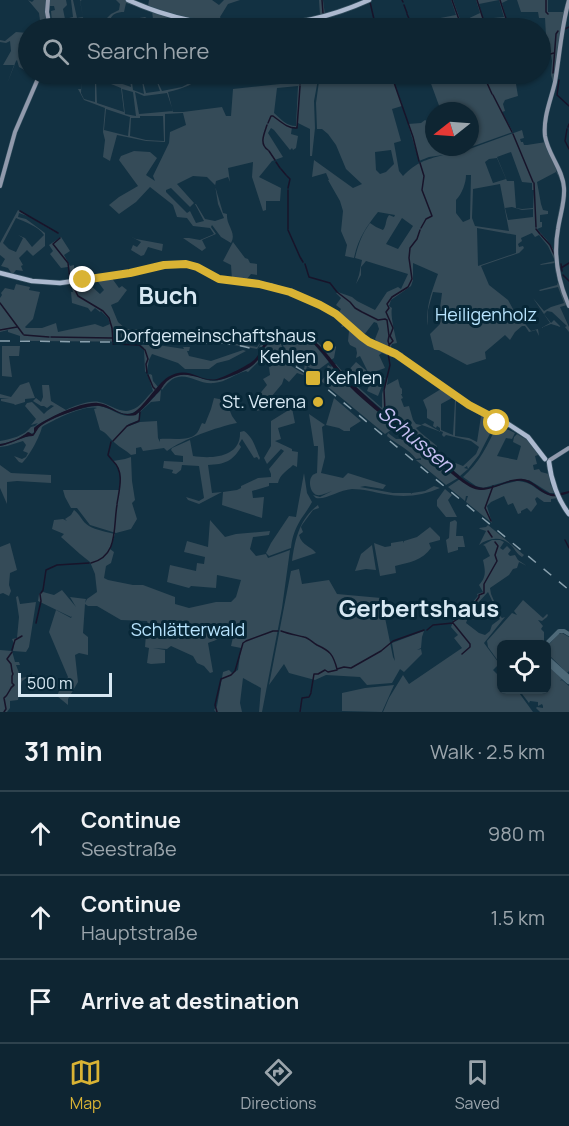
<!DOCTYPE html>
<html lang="en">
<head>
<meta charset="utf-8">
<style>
  :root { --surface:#0e2532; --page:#172d3a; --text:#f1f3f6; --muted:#9ba5ac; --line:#2e424d; --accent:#d9b334 }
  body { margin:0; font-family:Manrope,sans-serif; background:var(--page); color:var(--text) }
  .controls { position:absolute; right:18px; bottom:18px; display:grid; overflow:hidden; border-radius:9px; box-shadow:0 2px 4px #0004 }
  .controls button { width:54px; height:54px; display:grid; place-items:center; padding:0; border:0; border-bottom:2px solid var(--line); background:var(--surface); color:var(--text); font:30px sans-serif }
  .compass { position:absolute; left:425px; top:102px; width:54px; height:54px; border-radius:50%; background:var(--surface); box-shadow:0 2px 4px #0004; rotate:253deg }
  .scale { position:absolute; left:18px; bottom:15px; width:94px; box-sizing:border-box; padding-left:6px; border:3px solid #d7e8f3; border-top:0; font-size:16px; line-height:21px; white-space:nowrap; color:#d7e8f3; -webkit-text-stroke:4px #072737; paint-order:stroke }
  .stop { position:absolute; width:18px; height:18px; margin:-14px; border:4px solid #d9b334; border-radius:50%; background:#fff }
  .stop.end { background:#d9b334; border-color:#fff; box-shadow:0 2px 6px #0008 }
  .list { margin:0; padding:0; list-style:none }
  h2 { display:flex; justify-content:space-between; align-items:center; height:78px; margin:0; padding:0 24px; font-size:26px }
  h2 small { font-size:20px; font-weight:400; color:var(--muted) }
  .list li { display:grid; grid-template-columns:39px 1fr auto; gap:18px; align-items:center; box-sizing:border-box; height:84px; padding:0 24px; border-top:2px solid var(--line) }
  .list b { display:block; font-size:22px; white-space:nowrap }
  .list p { margin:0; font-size:20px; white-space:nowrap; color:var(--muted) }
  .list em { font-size:20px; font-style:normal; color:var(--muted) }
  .icon { flex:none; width:33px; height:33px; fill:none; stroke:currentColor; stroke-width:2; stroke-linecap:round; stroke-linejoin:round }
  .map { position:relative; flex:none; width:569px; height:712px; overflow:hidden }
  .search { position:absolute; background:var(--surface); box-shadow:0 2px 4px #0004; left:18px; right:18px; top:18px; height:66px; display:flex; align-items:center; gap:15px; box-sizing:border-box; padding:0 21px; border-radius:33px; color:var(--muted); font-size:22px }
  .sheet { height:330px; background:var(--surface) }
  nav { display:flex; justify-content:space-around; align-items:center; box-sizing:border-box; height:84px; border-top:2px solid var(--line); background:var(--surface); font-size:16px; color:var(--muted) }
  nav a { display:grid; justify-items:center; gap:3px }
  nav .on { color:var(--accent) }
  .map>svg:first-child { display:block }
</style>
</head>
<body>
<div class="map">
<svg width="569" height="712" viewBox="0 0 569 712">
  <rect width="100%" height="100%" fill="#123142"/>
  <path fill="#354b58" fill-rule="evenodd" d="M28,0L32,2L34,0H47L49,28H41L39,13Z
    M49,0H66L67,5L63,9L65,19L73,17L71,0H73L77,18L83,17L80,0H82L80,1L85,28L83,18L70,20L73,28L69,21L56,24L57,28H51L50,24L52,23L51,11L55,10L54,6H48Z
    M116,0H126L154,12L237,27L325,17L324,28H318L317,22L278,28H150L152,26L146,19L109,23V28H106L108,22L107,21L101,27L97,28L111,14L119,10L120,4ZM126,3L152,11L153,19H148L145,17L128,20H110C112,14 117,12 124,12Z
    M131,0H135L148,6L149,0H212L219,5L224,0H240L228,4L220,17L222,21C255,23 287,22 320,15L319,0H323L325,15C258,32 194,29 131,0Z
    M451,0H453L461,22L480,13L476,0H508L502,3L508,25H507L508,28H486L485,27L482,28H439L435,19L456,15ZM499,0L504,17L483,19L479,4Z
    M517,0H548V12H563L567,0H568L561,31L553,82L551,75L552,61L551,55L543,58L544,68L541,65V30V37L546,36L545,18H539L538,12H521Z
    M16,32L28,33V34L22,35L25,59H23L25,60L28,72L19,67L17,60L16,61L7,84L14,65H3L11,51L10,41L6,43L0,42V40L5,41Z
    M82,74L81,93L84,99L95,102V78L83,74H92L98,76L99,74L100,76L131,87L129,74H131L133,90L144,94L141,74L146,93L160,91L154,74L162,91L182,87L206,74C194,84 183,89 168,92L173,112H183L222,107L226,116H231L233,89L299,82L298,74H300L301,82H314L315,74H319L314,101L315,128L312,156H310V129L298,123L296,128L292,127L291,134L298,136L296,148L293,150L292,148L290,150L274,130L271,128L268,133L283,157L272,161L259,177L281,188L280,201H266V210L263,211L252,177L253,162L228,168L230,182L228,177L216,181L215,186L223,213L227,214C226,226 237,232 231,243L221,237L212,225L211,227L216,234L202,240L206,248L202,251L183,238H189L200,240L214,234L210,228L193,226L187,218L177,217L173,205L150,187L136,202L119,214L109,205L119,197L138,186L119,160L121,156L134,151L150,152L157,158L146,175L155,181L153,176L169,143L170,132L186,125L183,113L165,114V142L146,141L117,135L110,161L103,157L105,140L103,132L105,108L84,100L78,89H81ZM96,78L121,88L124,112L97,103ZM298,86L296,126C286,126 281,119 274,113L277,88ZM122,89L133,92L136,116L125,114ZM135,92L144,96L167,93L173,111L139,114ZM106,109L130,117L128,136L104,130ZM140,116H163L164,141L146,140L130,136L131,118H140ZM193,176L207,177L215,185L218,204L224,218L215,221L205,219L196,204H195L204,221L196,223L190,211L187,213L166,192V190L171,188L190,207L194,203L177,184Z
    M320,74H391L402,104V106L392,109L401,141L394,143L399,171L403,176C417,162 425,160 443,155L429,157L419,161L408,124L421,123L425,120L427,121L434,117V147H470V111H441L430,81L454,74H511L513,82L516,84L518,96L505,100L503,104L505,111L502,112L513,132L454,153L464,151L522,130L524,138L520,139L521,142H523L524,145H527L546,142L557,170L556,172L558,173C566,191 561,209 557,228C556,208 569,192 556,172L537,182L541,204L543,210L548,211V214L540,215V222H542V227L537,229L547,240L555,252L556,272L564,299H565L569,309L567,305L560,307L569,327V332L565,327L567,326L552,312L547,311L544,314L551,323L554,320L561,327L551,324L538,329L539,336L536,330L529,332L525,326H522L515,332L510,340L505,335L485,352L486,359L467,365L439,350H434L430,334L440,324L439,316L442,293L433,292L428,310V326C425,308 432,291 438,274L413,263V280L411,286L391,300L389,306L392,308C390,315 395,335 397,343L392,344L390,349L399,354V352L403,353L404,357L379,344L375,339L379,329L377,323L374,322L364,335L377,343L371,341L338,314L341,309L336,305L341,298L336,293L338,292L352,297L357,301L375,310L387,292L398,287L401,289L408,274L366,261L361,267V275L356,284L359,275L362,260L355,258C358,245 362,234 370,223L376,227L383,230C387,225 385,220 389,215L394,217L395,215L378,212C366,227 358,239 354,258L345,256L347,245L341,231L343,211L340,201L328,180H329L326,173L312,177L314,160L353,188L362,184L346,169L336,145L328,134L322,129H317L316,103ZM391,150L394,164L386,172L380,174L376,170L375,152ZM511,152L522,182L532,183V190H534L533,208L522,209L516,208L514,181H507L497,157ZM497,158L506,179L493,183L485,162L489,159ZM466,175H471L470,219L463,222L456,213V200C462,194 466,183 466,175ZM500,184L509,231L475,226L472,218L473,189ZM512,207L522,210L533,209V217L508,220L505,208ZM402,218L413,226L398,249L386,244ZM477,228L516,235V253L478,266ZM532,233L535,237L539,235L548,246L555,261L541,264L540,265L555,263V270L558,282L557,285L539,290L540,291L558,287L564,303L551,307L544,311L533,298L550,323L541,328L531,331L513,309L508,300L489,285L481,266L519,253L524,248L523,246L519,247L518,244L522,241L521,238Z
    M18,210L58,234L33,218L19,213L18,217L26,219L45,233V246L33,256L27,250L19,258L23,265L21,266L23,271L16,270L13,274H12L8,268L1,266L5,259L0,255V243ZM16,218C25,222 38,226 44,235L32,247L25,238L18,235L23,238L16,252L9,249L3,243Z
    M130,236L136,239L163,244L162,251L148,247L144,255L141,256L131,250L133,245L137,247L141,242Z
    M61,237L70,251L64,255L70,266L74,265V280L70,281L68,267L61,268L50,254L53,251L49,245Z
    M233,242L245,258L248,259L250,263L257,264V275L251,274L246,280H232L231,265L223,261Z
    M111,277L119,288L122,286L127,290L118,302L111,305L118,322L126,329L213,331L218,341L257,347L262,340L257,349L222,343L160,342L159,341L158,342L31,341L20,340V336L8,332V330L0,332V298L2,295L1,293L5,288L14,290L16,284L30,287L29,290L40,292L33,319L25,327L26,328H42L56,323L58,332L95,324L103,327L110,324L108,318L101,311L100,312L95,308L91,312L88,308L72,303L71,292H73L71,284L88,280V283L100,294L104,290L96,279Z
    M345,324L378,349L396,357H391L382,353L379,355L385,368L374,372L377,375L385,378L378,396L367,391L372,378L369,377L360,386L343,370L347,372L356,362L368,372L360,356L356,358L357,353L356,348L350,345L348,341L349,331L347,326H344L342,327L341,326Z
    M295,332C311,333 318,341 327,353L330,350V345L332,346L334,345L336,347L334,358L331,360L319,345L303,334L281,335L264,345L261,350L258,349C268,334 279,333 295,332Z
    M303,336L313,343L329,362L318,370L310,368L307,366L306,370L304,369L305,364H297L298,367L277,356L278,354L296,364L294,355L288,356L282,343L279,344H281L283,350L277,352L275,349L272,353L266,350V352L262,351C272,337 287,335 303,336Z
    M141,345H158L184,349L183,347H190L189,351H187L189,356L211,361L243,350L246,351L229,360L217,363L209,369H185L178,363L152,354L149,360L147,371L145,372L144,348Z
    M2,346H20L19,356H9L12,377L2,376Z
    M261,353L288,364L304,374L303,375L297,373L289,382L284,378L282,384L260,410L257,411L259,405L257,397L267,385L263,379L270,375L269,367H271L268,362L263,359L264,356L248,372L246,371C235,374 226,382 214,383C193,385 181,363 162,390L161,388C168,376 181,372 194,376C201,377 206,381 213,381C223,381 246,371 253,365C256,362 259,357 261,353Z
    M336,364L347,377L382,408V394L387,377L388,378L387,385L398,379L400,387L402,389V394H401L403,398L401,399L404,407L409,406L413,420L416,424L421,425L425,423L441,432L422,425L416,428L421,433L437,446V449L442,453L441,455L448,460L463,466L476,454L479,447L471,441L446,435L444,437L442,435L443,432L440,431V428L437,426L436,428L433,426L434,422L427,418V410L423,400L441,389L470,409L481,414L427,379H429L477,410L494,419L495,424L479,455L468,469L467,466L464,468L468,469L460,476L358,389L334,365ZM452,398L455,400L453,435L441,430V404ZM456,401L481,416L477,442L469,438L455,436Z
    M328,365L331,367L332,366L349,385L389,420L386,422L390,425H392L393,426L391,430L385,434L321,381L330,371L327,367Z
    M150,374L152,375L153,381L158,387C152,394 140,411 132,413C120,417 112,406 102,404C86,400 49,417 36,426L34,428L35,431L32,434L29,432C20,438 10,443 0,444V441C11,439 24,436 31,427L35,426L38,423L31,425L36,419L25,406L27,403L32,402L44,414L47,411L54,406L51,405L47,408L44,406H41L33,401L36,398L41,402L43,397L42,385H49L51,401L66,410C73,406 91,400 99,402C110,404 120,414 131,410C140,408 147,396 153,391L148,375Z
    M29,382L35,398L25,399V402L15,405L14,404L1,401V399H9L0,398V394L11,397L20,385Z
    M161,390L160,401L151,402L139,413V420L129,424L126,427L140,422L157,421L158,438L160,442V439C171,438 189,442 197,433C199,430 200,427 202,423L205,424L211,409L214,398L224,400L225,409L228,408L229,411H230L232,416L237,423C217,427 183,439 167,451L164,448L143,451L141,447L136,448V454L131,455C126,450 120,448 115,443C109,438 107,433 100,430L94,409L97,408C83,405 54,420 42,427C40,436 29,457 22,463L19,462L14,456L22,459L26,457L28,453L23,451L26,445L23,441L7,446L0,447V446C12,444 22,436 33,436C35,434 36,430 38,428C44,419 88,405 99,406C111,407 121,419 134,415C142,413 154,396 161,390Z
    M334,398L361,421L350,428V431H344L339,428L326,425Z
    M292,408L295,423L278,428L281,439L275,441L292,449V451L298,452L297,467L293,465C287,471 280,474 278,483H269V486L252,491L253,498L264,497L262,518L222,505L223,492L237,490L241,488V486L258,478L271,477V474L269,469L284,451L281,449L267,464L264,458L271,446V421Z
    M309,414L325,425L322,427L325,457L321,473L343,478L348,473L386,485L383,489L365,486L360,487L393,493H411V494L412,493L425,491L434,486L440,488C422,496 404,498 384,494C374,492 363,489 352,489C339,490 326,500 316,498L313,495L320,497L332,491C329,492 321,496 317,495C310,493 308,481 312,476C313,474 315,474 317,473L318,446H314Z
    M500,424L510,427L516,431L515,432L509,428L497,426L498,428L509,430L515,433L512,439L506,438L497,456L517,460L521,446L513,442L514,437L517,434L527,440L517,433L518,432L530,441L544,459L543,461L537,452L538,455L535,456L537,464L533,465L534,470L539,469L541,472L549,474L546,464L550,471V484L557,493H550L529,480H512L483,488L476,486L463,477C479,463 488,445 497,425Z
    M396,426L458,478L446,485L417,461L416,460H421V458L416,459C409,449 396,444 387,436L388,433L396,439H400V435L395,428Z
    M244,431C253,437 256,449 260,458L259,460L257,457L254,458L242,439L239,444L241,447C232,462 225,464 208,465L212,493L222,492L199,504L188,500L186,497L199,501L204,498L199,466L182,465L181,470L176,474L172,473L173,470L163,468L164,461L183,462V456L175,455L171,450L172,448L190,440L193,456C211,459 241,458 240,432Z
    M131,457L132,481L135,500L132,503L137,519L131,529L116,533L90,525L77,508H71L65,497L63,490H119C121,479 122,469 113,461L125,459Z
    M0,465L11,473L51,475V483L17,481L7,482V504L0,488Z
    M304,473L307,493L312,502C309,508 305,513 301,519C295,529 292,537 291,548L269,556L266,553L271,543L289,516L296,517Z
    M460,479L472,487L481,490L517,481C533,482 534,489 546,494C548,495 556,496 558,496V498L551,499V502H544L537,497L535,499L537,504L531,512L527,508L521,511V513L518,514L513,503L508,505L504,496L491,502L487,506L492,523L466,502L468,496H466L465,501L448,487Z
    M445,489L452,495L448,500L457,517H446L437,506V500Z
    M318,505L319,508L313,510L302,525L301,527L303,532L299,535C302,546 311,546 316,553L292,561C295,540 299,519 318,505Z
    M74,510C80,514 82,522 89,526C96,530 107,532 115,534L110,549L114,552L111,563L106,566L104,578L108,580L133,585H143L175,597V604L189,608L216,602H231L236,597L241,580L217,575L216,588L191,586L189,588L167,582L170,565L196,571L197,563L204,564L205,557L184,552L187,541L208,547L210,520L225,537L236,534L270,531L269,535L253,537L250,549L256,556L266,554L268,558L290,550L282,608L262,712H259L261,688L243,678L240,703L242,712H216L214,710L217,706L223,672L229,670L232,673L238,670L241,648L231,646L236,624L230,622C223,636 223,638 208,643L213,672L210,673L204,666L197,663L193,656L171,646L167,649L153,648L165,650V663L151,664L147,663L149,648L145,647L146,634L151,632L147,621L121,620L97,606H88L85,604L83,633L88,637V655L79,653L75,655L78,682L68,699V705L57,696L59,691L58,689L65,683L68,677L49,632L56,610L71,618L72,616L71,617L38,601L39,594L43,592L54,595L62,590L76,607L70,597L86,599L85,603L87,599L97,592L95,574L90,562L80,554L61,537L64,534L52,529L54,520L63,519L67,521L65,519L71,515Z
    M455,520L457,522L456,536H463L465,547H458V550L448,553L446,540L449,538L450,522Z
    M488,525L524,555L522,557C517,554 516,551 512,546C503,536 489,537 479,545L486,531L480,529L479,528L486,527Z
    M430,527L440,537V540L429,543L431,548C423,560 408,563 395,566L396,573L380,576L374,543L385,547L391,546V543L403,541L404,543V541L417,537Z
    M492,540H500L504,542L500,548L503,550L507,546L511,550L508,554L510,556L515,555L518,560L527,566L519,562L517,568L513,569L509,575L490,588L491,594L501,617L502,618L505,617L484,643L498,662V665L493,670L501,678L502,690H517L533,712H383L389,698L403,675L409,684L462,648L454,638L458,635L451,627L454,619L467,610L463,606L465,602L471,604L478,596L477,594L483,592L479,585C487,577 485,569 483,560L490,556L485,546L483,545ZM488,592L497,611L496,612L500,619L492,625L490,631L485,635L479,633L466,623L471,610L470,608L476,605Z
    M10,543L17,570L10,573L9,585L11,591L9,596L3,593L0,594V547Z
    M372,545L376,570L366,569L355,571L361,554Z
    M299,569L302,584L329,580L337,594L381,598L393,657L395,661L392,643L424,631L422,637L421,648L417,650L421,649L422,654L404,672L400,669L392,683L367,685L360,677L326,675L315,680L289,673L284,664L269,685L291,571Z
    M18,596L20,604L36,602L29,647L26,652L13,651L14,644L12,639L17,638L19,617L16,597Z
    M523,600L543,618L547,614L548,615L547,617L542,621L538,620L543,626L541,629L544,632V642L541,644H502L501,665L488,647L487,641L512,613L517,615L514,611Z
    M562,633L569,637V671L567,673L547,653V647L558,634Z
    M0,650L12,651L15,662H19L20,665H16L21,678L26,677L27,678L22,681L18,700L10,701V708L7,712H0Z
    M547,665L562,679L560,681L562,680L569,686V712H540L536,708L537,707L543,708V706L542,704L538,706V702L530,701L529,703L519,690H546Z
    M394,685L382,712L342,711V693L365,688Z"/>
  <path fill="#18142a" d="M303,334C323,343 333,364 348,379C375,406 405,430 435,454C447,463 463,483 478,487C493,491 508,477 523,479C535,480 543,495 556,494C560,493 565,492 569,491V493C563,495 557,497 551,496C541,494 534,483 523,481C505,478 488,497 470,487C450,475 432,456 414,440C389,420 360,400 339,375C328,362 314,336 297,336C284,336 272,338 264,348C262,352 260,357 258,360C251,369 236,374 226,378C204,387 190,366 170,379C165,382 164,385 161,389C157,394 141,411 136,415C122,418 113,408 100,406C87,404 52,418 42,425C37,428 37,432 33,436C22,436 12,444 0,446V444C9,443 21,438 28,432L32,434L34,433V428C47,418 82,401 98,403C111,404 120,418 133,413C142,409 157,384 168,377C189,364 200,383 217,379C224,377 249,365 254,360C259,356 260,349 264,344C272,333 291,334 303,334Z"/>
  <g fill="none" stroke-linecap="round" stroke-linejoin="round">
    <path stroke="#18142a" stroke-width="1.5" d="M322,0L323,13
      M402,0L403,2
      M452,0L462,28
      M477,0L486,28
      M500,0L509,28
      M546,0V12L548,14
      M370,2L376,28
      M404,5L407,13
      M407,14L410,21
      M410,23L412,28
      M54,24L56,28
      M321,28L323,20
      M565,29L569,27
      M543,56L554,53
      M540,57H542
      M553,73L556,34L558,31
      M299,74L300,84
      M391,74L413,137L419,161
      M428,74L430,79
      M483,74L492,94
      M559,80L557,95L569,106
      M493,95L512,132
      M268,123L271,116H273C280,121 288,129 297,128L300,86
      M267,125C264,134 259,144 268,150
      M568,127L569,124
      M567,129L565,141L569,149
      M513,134L533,182
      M269,151L275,160
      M276,162L280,168
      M420,163L424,176L422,190L432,216L426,219L421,228
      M281,169L286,175
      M287,176L290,179L288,188
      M534,183L536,227
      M20,211L58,233
      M288,229V190
      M536,229L540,234
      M288,230L300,257L303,262
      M541,235L550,245L554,254
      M60,238L53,244L68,263L70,279
      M305,264L309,277L330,283L337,292L350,302L355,308L362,312L378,320L385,319L387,320L389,336L388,341L389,344
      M561,264L562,271
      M561,268L569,263
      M563,275L569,281
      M72,284L78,296L103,311L109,318L112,328L113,342
      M0,303L23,334
      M0,330L17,327
      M24,335L49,337
      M51,337L112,338
      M113,344L139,345L145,350L148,359L146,364L147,373
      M389,348V345L393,341L390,336L393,328L386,312L389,308L387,304L392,297L408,287L412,279L409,258L410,248L417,239L420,230
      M148,375L153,387L155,389
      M385,411L384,390L390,365L388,353
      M113,441L127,426L139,421L140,412
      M111,442L108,455L112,460
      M113,461C125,472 119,490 117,504
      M491,521L485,508L493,486
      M488,531L492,537
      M565,540L569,548
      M91,563C119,556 113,527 117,505
      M41,593L43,590L46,570L57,565L89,563
      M453,622L468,612V608L469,605L474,604L479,597V595L484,593V584L497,561L495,555L498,546L495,542
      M36,623L41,601L40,594
      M427,630L433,625L453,623L470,644V647L462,654
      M281,631C289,634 296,635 304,637C309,638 312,642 317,645C330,651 333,654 337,669L344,667L351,668L381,651L393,641L424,630
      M12,650L15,640L22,636
      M311,692L314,674H318L325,670L328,672L337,670
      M4,712L6,709L4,698C9,695 9,688 14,685L12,683V676L13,674L12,671L11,664L7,659L12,652
      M217,712L215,705L221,679L231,675L235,671L243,643L246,641L273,631H278
      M300,712L302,698L309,697L311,693"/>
    <path stroke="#4e6978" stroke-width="4" d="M546,644L559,631H564L569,634"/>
    <path stroke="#4e6978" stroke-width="8" d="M546,659L569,680"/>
    <g stroke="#324e5e" stroke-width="5">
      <path id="secondary" d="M48,0L47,12L50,28
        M569,0C561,28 560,54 555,82C551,100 543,117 545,136C548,155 563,169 564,188C565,202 560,215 558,229C553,256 558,281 569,306
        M0,186L15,132L40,74
        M550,460L569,448"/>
    </g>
    <g stroke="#324e5e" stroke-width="6">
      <path id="primary" d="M128,0C205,35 292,35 369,0
        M0,273L32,281L60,283L130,273L164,265L185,264L194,266L219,279L272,286L292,293L327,308L336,314L369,342L396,354L469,405L484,413L496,417
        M495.5 420a3.5 3.5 0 1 1 7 0a3.5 3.5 0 1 1-7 0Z
        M502,420L528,437L545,459
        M549,462C551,480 558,500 569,514"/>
    </g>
    <use href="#secondary" stroke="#919aac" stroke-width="4"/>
    <use href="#primary" stroke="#acb9cf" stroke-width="4.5"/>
    <path stroke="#8aa1ae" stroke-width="1.5" stroke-dasharray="10 10" stroke-linecap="butt" d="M0,341L219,343C257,346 291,360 320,383L569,590"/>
  </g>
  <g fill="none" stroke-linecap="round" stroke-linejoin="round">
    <path stroke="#d9b334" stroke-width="8" d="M83,280L130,273L164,265L186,264L197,267L219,279L259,284L290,292L320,305L336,314L362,337L369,342L396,354L469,405L492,417L497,423"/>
  </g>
  <g fill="#d9b334" stroke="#072737" stroke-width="2">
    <circle cx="328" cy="346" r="6"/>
    <rect x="305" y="370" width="16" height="16" rx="3"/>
    <circle cx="318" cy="402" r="6"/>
  </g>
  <g text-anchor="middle" stroke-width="6" stroke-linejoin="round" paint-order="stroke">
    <g font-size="18" fill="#b8e4fe" stroke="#072737">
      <text x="486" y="321">Heiligenholz</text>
      <text x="188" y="636">Schlätterwald</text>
    </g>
    <g font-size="18" fill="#d7e8f3" stroke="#072737" text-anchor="end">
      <text x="316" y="342">Dorfgemeinschaftshaus<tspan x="316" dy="21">Kehlen</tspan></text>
      <text x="326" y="384" text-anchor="start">Kehlen</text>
      <text x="306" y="408">St. Verena</text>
    </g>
    <g font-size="20" font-style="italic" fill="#c6bff2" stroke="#072737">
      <text transform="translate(416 439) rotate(40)" y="7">Schussen</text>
    </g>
    <g font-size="24" font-weight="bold" fill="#d7e8f3" stroke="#072737">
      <text x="168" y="304">Buch</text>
      <text x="419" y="617">Gerbertshaus</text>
    </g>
  </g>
</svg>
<div class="controls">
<button><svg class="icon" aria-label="locate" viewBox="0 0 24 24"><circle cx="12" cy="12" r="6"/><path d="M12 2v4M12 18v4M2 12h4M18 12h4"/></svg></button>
</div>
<svg class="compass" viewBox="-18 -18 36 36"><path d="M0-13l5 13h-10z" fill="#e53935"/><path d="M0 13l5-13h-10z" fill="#9ba5ac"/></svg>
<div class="scale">500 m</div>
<div class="stop" style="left:497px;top:423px"></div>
<div class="stop end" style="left:83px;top:280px"></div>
<div class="search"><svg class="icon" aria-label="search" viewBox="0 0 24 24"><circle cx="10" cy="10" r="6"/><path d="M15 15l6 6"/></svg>Search here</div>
</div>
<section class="sheet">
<h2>31 min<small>Walk · 2.5 km</small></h2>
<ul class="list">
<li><svg class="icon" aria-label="ahead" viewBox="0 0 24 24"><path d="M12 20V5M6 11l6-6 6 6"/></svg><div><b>Continue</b><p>Seestraße</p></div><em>980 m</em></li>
<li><svg class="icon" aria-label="ahead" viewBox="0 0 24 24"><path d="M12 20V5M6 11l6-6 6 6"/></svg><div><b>Continue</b><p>Hauptstraße</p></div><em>1.5 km</em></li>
<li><svg class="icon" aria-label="arrive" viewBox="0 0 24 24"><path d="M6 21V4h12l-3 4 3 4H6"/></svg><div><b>Arrive at destination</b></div></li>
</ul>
</section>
<nav>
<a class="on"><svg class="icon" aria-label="map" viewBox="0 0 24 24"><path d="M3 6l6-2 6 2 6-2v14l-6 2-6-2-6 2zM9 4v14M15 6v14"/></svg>Map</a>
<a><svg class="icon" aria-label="directions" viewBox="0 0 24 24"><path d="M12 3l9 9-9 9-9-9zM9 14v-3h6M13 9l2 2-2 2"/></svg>Directions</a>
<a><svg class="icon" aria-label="saved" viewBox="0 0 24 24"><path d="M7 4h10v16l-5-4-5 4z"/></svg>Saved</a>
</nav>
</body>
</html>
